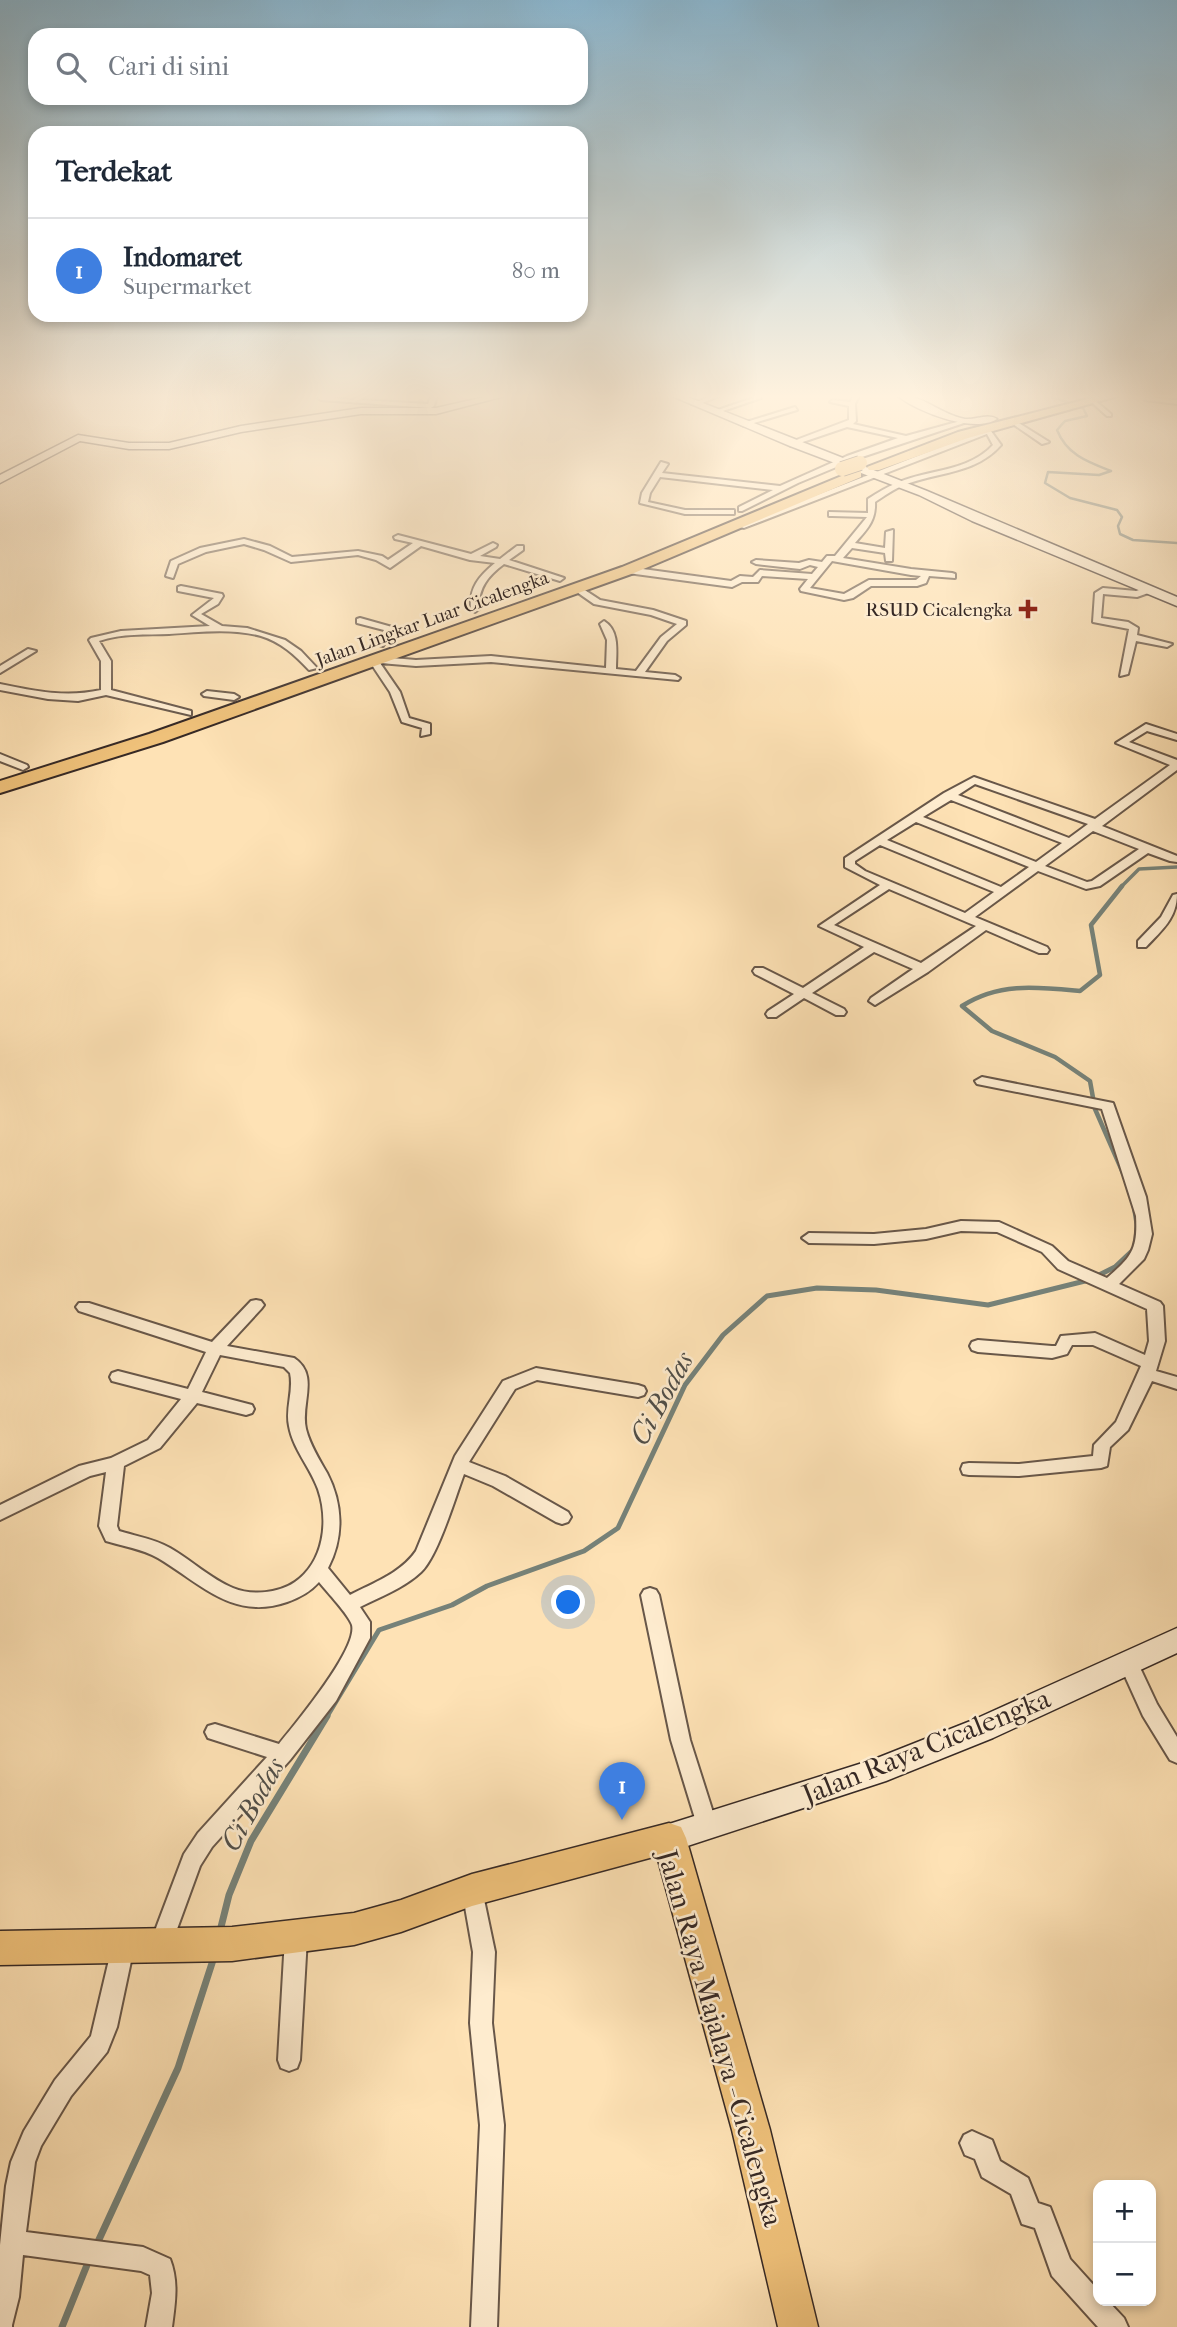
<!DOCTYPE html>
<html lang="id">
<head>
<meta charset="utf-8">
<style>
  :root { --surface:#fff; --page:#f2f2f3; --text:#1f2937; --muted:#747a83; --line:#e0e1e3; --accent:#7c3aed }
  body { margin:0; font-family:"IM FELL French Canon",serif; background:var(--page); color:var(--text) }
  .controls { position:absolute; right:21px; bottom:21px; display:grid; overflow:hidden; border-radius:14px; box-shadow:0 4px 10px #0003 }
  .controls button { width:63px; height:63px; display:grid; place-items:center; padding:0; border:0; border-bottom:2px solid var(--line); background:var(--surface); color:var(--text); font:35px sans-serif }
  .you { position:absolute; left:569px; top:1603px; width:24px; height:24px; margin:-18px; border:5px solid #fff; border-radius:50%; background:#1a73e8; box-shadow:0 0 0 10px #1a73e833 }
  .badge { display:grid; place-items:center; width:46px; height:46px; border-radius:50%; background:var(--accent); color:#fff; font-size:23px; font-weight:700 }
  .pin { position:absolute; translate:-50% -58px; filter:drop-shadow(0 2px 4px #0008) }
  .pin::after { content:''; position:absolute; top:37px; width:24px; height:21px; background:inherit; clip-path:polygon(0 0,100% 0,50% 100%) }
  .list { margin:0; padding:0; list-style:none }
  h2 { display:flex; justify-content:space-between; align-items:center; height:91px; margin:0; padding:0 28px; font-size:30px }
  h2 small { font-size:23px; font-weight:400; color:var(--muted) }
  .list li { display:grid; grid-template-columns:46px 1fr auto; gap:21px; align-items:center; box-sizing:border-box; height:105px; padding:0 28px; border-top:2px solid var(--line) }
  .list b { display:block; font-size:26px; white-space:nowrap }
  .list p { margin:0; font-size:23px; white-space:nowrap; color:var(--muted) }
  .list em { font-size:23px; font-style:normal; color:var(--muted) }
  .icon { flex:none; width:38px; height:38px; fill:none; stroke:currentColor; stroke-width:2; stroke-linecap:round; stroke-linejoin:round }
  .map { position:relative; flex:none; width:1177px; height:2327px; overflow:hidden }
  .search { position:absolute; background:var(--surface); box-shadow:0 4px 10px #0003; left:28px; top:28px; width:560px; height:77px; display:flex; align-items:center; gap:18px; box-sizing:border-box; padding:0 24px; border-radius:21px; color:var(--muted); font-size:26px }
  .panel { position:absolute; background:var(--surface); box-shadow:0 4px 10px #0003; left:28px; top:126px; width:560px; height:196px; border-radius:21px }
  .map>svg:first-child { display:block }
</style>
</head>
<body>
<div class="map">
<svg width="1177" height="2327" viewBox="0 0 1177 2327">
  <rect width="100%" height="100%" fill="#fee2b5"/>
  <filter id="stains"><feTurbulence type="fractalNoise" baseFrequency=".00286" numOctaves="4"/><feColorMatrix values="0 0 0 0 .2 0 0 0 0 .09 0 0 0 0 .02 0 0 0 .5 -.17"/></filter>
  <radialGradient id="worn" r=".72"><stop offset=".6" stop-color="#630" stop-opacity="0"/><stop offset="1" stop-color="#630" stop-opacity=".3"/></radialGradient>
  <g fill="none" stroke-linecap="round" stroke-linejoin="round">
    <path stroke="#768279" stroke-width="2.5" d="M1050,396L1083,408L1087,416L1065,421L1057,430C1067,455 1088,462 1111,471L1099,475L1048,472L1045,483L1070,498L1117,510L1122,517L1118,526L1120,534L1133,540L1177,543"/>
    <path stroke="#768279" stroke-width="3.5" d="M1120,888L1139,869L1177,867"/>
    <path stroke="#768279" stroke-width="4.5" d="M1122,886L1091,925L1100,975L1080,991C1038,987 999,982 962,1006L992,1031L1055,1057L1090,1081L1095,1109L1123,1173
      M1134,1207L1137,1226"/>
    <path stroke="#768279" stroke-width="5" d="M1097,1276L1115,1267L1132,1251
      M326,1718L379,1630L452,1605L487,1586L584,1551L618,1528L685,1385L723,1335L767,1296L817,1288L876,1290L988,1305L1089,1280"/>
    <path stroke="#768279" stroke-width="7" d="M220,1931L229,1895L251,1841L327,1716
      M96,2246L178,2068L214,1957
      M62,2327L89,2260"/>
    <g stroke="#685749" stroke-width="4">
      <path id="street" d="M319,396L353,400L358,396H365L361,400L428,404L431,396H437L434,406L431,408L321,400L318,398Z
        M711,396H719L697,405L692,404Z
        M853,396H859L855,404L856,421L853,424L906,436L964,420L967,422L853,460L798,483L742,511H739V507L773,490L660,477L650,493L648,502L685,510H734V514H685L640,503L642,493L661,462L668,464L662,473L780,486L847,456L898,438L847,427L791,446V442L849,420V406L830,402L833,400L850,402Z
        M756,397L761,398L717,413L712,412Z
        M1147,397L1177,400V404L1145,400Z
        M1092,398L1111,414V416H1107L1090,401Z
        M795,407L797,410L744,426L740,424Z
        M1010,420H1014L1049,442L1042,444L1010,422Z
        M984,427H988L1001,445C976,474 937,472 904,485C894,489 884,496 875,502C876,521 867,529 855,543L885,548L886,532L893,530L892,561H886L885,553L852,548L843,558L911,569L952,573L955,574V578L929,576L926,583L917,586H871L853,598L844,600L801,591L800,589L808,579L762,576L758,582H742L732,587L628,573L624,570L628,567L731,581L740,576L753,577L760,570L812,574L818,567L810,565L800,569L756,564L752,562L756,560L799,563L809,560L822,562L827,556H835L867,517L832,516H829V512L868,513V499C877,493 887,487 897,483C929,469 968,472 993,445L987,434L744,528L737,526L959,440L984,430ZM832,561L911,575L921,576L916,580H869L844,594L810,588Z
        M398,535L471,554L493,543L497,545L496,547L480,556L500,559L517,546H523V550L509,560L564,578L560,581L504,564C488,576 478,588 479,609L475,612L471,609C469,588 479,576 495,563L470,560L421,546L390,568L376,560L358,555L291,562L264,550L244,544L206,552L178,564L173,578L166,576L171,561L200,548L244,539L270,546L292,557L358,551L382,556L388,560L413,543L395,539L394,537Z
        M577,585L600,600L653,610L686,621V625L667,641L645,672L675,675L680,678L678,680L491,662L416,666L380,663L400,692L409,718L430,724V734L421,736L422,728L402,722L390,692L370,662L380,657L416,660L491,656L606,668L607,640L600,624L604,621C620,631 616,652 616,669L636,671L661,637L677,624L651,615L594,604L574,590V586Z
        M181,586L222,594L223,596L218,604L201,614L222,626L247,628L285,640L301,651L317,668L309,670C295,655 281,642 261,636C231,628 199,632 169,634C146,635 122,633 99,641L111,661V690L191,711V715L106,695L78,701L48,699L0,690V684C36,691 65,698 101,690V661L89,640L91,638L121,631L210,626L192,615L214,598L178,591V587Z
        M1148,587L1152,590L1151,592L1137,597L1103,594L1101,618L1128,622L1138,628L1137,635L1172,644L1167,647L1136,641L1128,674L1120,676L1129,629L1093,622L1095,593L1103,588L1136,591Z
        M360,618L392,627L393,629L383,646L375,644L384,630L357,623V619Z
        M28,649L36,651L0,673V666Z
        M207,691L234,694L239,697L234,700L204,696L202,694Z
        M1146,724L1177,734V740L1147,731L1129,742L1177,760V770L1102,826L1177,856V862L1170,861L1148,853L1100,886L1086,889L1038,871L975,917L1047,947L1049,950L1047,953H1039L986,930L928,972L875,1005L869,1001L871,998L913,969L874,952L812,993L844,1009L846,1012L844,1015H836L804,998L776,1017H768L766,1014L768,1011L794,994L755,974L753,971L755,968H763L803,988L864,947L819,926L880,885L845,867V858L944,793L974,777L1095,819L1170,765L1116,743ZM975,784L1088,824L1069,838L958,795ZM951,800L1062,843L1036,862L923,817ZM916,822L1029,867L1001,887L887,840ZM1093,831L1139,849L1092,881L1087,882L1045,866ZM880,845L994,892L965,913L865,871L855,864V861ZM889,889L976,926L921,963L834,925Z
        M0,754L27,765L28,767L23,770L0,761Z
        M1177,894C1177,918 1162,930 1146,947H1138V941L1161,917L1173,895Z
        M982,1077L1113,1103L1146,1197L1152,1234L1148,1250L1144,1259L1119,1284L1160,1302L1163,1306L1165,1341L1156,1371L1177,1377V1389L1152,1381L1128,1430L1110,1447L1107,1466L1101,1468L1019,1476L969,1475L963,1474L961,1469L963,1464L969,1463L1019,1464L1093,1456L1094,1445L1116,1422L1141,1366L1093,1345H1072L1067,1354L1052,1358L978,1352L972,1350L970,1346L972,1342L978,1340L1052,1346H1056L1061,1336L1095,1333L1145,1355L1149,1341L1147,1309L1058,1269L1042,1252L997,1232L961,1231L926,1239L874,1244L809,1243L802,1238L809,1233L874,1234L926,1229L961,1221L999,1222L1052,1246L1068,1261L1107,1278C1131,1257 1138,1250 1136,1216L1102,1109L977,1084L975,1081Z
        M256,1300L261,1301L264,1305L261,1309L227,1346L294,1358C320,1375 300,1404 306,1429C310,1445 319,1459 327,1473C343,1504 344,1537 328,1568L350,1595C373,1583 401,1573 416,1551L455,1456L503,1381L536,1368L638,1385L644,1387L646,1391L644,1395L638,1397L537,1380L515,1389L469,1462L505,1476L568,1512L571,1517L568,1522L562,1524L556,1522L493,1486L464,1474C455,1498 438,1556 421,1572C404,1588 380,1597 360,1607L370,1622V1638L336,1701L290,1760L212,1847L200,1866L169,1951L161,1954L153,1951L150,1944L184,1854L198,1833L267,1757L208,1738L205,1732L208,1726L215,1724L279,1744C295,1724 358,1649 352,1625C349,1615 327,1592 319,1582C310,1592 299,1598 287,1602C233,1621 200,1583 158,1558C143,1549 122,1546 106,1541L99,1526L106,1472L90,1476L0,1520V1505L79,1466L111,1458L148,1440L181,1399L112,1381L110,1377L112,1373L118,1371L188,1389L206,1352L79,1311L76,1307L79,1303H89L212,1342L251,1301ZM220,1355L284,1367L290,1373C294,1391 285,1408 289,1426C293,1449 310,1467 318,1489C329,1521 324,1562 295,1582C279,1593 252,1596 233,1588C211,1579 191,1560 170,1548C155,1539 135,1536 119,1531L117,1526L124,1466L160,1448L197,1403L246,1415L252,1413L254,1409L252,1405L202,1392Z
        M650,1588L656,1590L659,1595L690,1740L717,1825L714,1832L707,1834L700,1832L697,1825L671,1740L641,1595L644,1590Z
        M1128,1655L1135,1657L1157,1704L1177,1737V1763L1170,1760L1143,1716L1119,1663L1121,1657Z
        M472,1880L479,1883L482,1890L495,1952L492,2023L504,2125L497,2327H471L480,2125L470,2023L473,1952L462,1890L465,1883Z
        M296,1928L304,1931L307,1938L300,2060L297,2068L289,2071L281,2068L278,2060L285,1938L288,1931Z
        M123,1937L131,1940L134,1947L117,2027L107,2052L71,2096L41,2146L35,2162L26,2232L143,2247L170,2259C179,2282 175,2304 172,2327H146L152,2293L150,2275L141,2271L23,2255L19,2297L12,2325V2327H0V2245L6,2186L11,2162L24,2131L55,2080L91,2036L112,1947L115,1940Z
        M972,2131L992,2140L1000,2161L1028,2178L1038,2203L1050,2207L1070,2259L1098,2290V2301H1108L1124,2318L1128,2327H1098L1052,2276L1035,2228L1022,2224L1011,2194L982,2177L975,2159L965,2155L960,2143L964,2135Z"/>
    </g>
    <g stroke="#362925" stroke-width="3">
      <path id="secondary" d="M489,396H505L436,414H361L241,432L169,449H129L80,441L0,483V475L78,435L129,443H169L241,426L361,408H436Z
        M672,396H685L927,491L1177,597V606L972,521L919,495L790,446Z
        M898,396C923,394 941,415 965,419C976,420 988,413 997,419C974,434 918,412 898,396Z
        M1177,1628V1653L993,1738L886,1781L669,1852L658,1848L654,1838L658,1828L669,1824L872,1760L973,1720Z"/>
    </g>
    <g stroke="#362925" stroke-width="3">
      <path id="primary" d="M669,1823L681,1827L686,1838L770,2130L818,2327H778L732,2130L657,1856L472,1906L401,1932L354,1945L232,1961L0,1965V1931L232,1927L354,1913L401,1900L472,1874Z"/>
    </g>
    <g stroke="#362925" stroke-width="4">
      <path id="highway" d="M1099,396H1118L968,438L879,470H869L867,467L958,432Z
        M856,470L861,471V477L634,573L163,742L0,793V781L149,734L622,567Z"/>
    </g>
    <use href="#street" fill="#feeccf" fill-rule="evenodd"/>
    <use href="#secondary" fill="#feeccf" fill-rule="evenodd"/>
    <use href="#primary" fill="#efc17a" fill-rule="evenodd"/>
    <use href="#highway" fill="#efc17a" fill-rule="evenodd"/>
    <g stroke="#362925" stroke-width="16" stroke-linecap="butt">
      <path id="highway-bridge" d="M842,469L860,463"/>
    </g>
    <use href="#highway-bridge" stroke="#efc17a" stroke-width="14"/>
  </g>
  <linearGradient id="sky" x2="0" y2="1"><stop stop-color="#8bb8d2"/><stop offset="0.55" stop-color="#fff2de"/><stop offset="1" stop-color="#fff2de" stop-opacity="0"/></linearGradient>
  <rect width="1177" height="721" fill="url(#sky)"/>
  <path fill="#8f2418" stroke="#feeccf" stroke-width="2.5" d="M1024.5 598.5h7v7h7v7h-7v7h-7v-7h-7v-7h7z"/>
  <g text-anchor="middle" stroke-width="5" stroke-linejoin="round" paint-order="stroke">
    <g font-size="19" fill="#362925" stroke="#feeccf" text-anchor="end">
      <text x="1012" y="616">RSUD Cicalengka</text>
    </g>
    <g font-size="19" fill="#362925" stroke="#feeccf">
      <text transform="translate(432 618) rotate(-20)" y="7">Jalan Lingkar Luar Cicalengka</text>
    </g>
    <g font-size="28" font-style="italic" fill="#504e48" stroke="#feeccf">
      <text transform="translate(661 1398) rotate(-61)" y="10">Ci Bodas</text>
      <text transform="translate(252 1804) rotate(-61)" y="10">Ci Bodas</text>
    </g>
    <g font-size="28" fill="#362925" stroke="#feeccf">
      <text transform="translate(926 1746) rotate(-22)" y="10">Jalan Raya Cicalengka</text>
      <text transform="translate(721 2038) rotate(74)" y="10">Jalan Raya Majalaya - Cicalengka</text>
    </g>
  </g>
  <rect width="100%" height="100%" filter="url(#stains)"/>
  <rect width="100%" height="100%" fill="url(#worn)"/>
</svg>
<div class="controls">
<button>+</button>
<button>−</button>
</div>
<div class="you"></div>
<div class="pin badge" style="left:622px;top:1820px;background:#3f7fe0">1</div>
<div class="search"><svg class="icon" aria-label="search" viewBox="0 0 24 24"><circle cx="10" cy="10" r="6"/><path d="M15 15l6 6"/></svg>Cari di sini</div>
<section class="panel">
<h2>Terdekat<small></small></h2>
<ul class="list">
<li><span class="badge" style="background:#3f7fe0">1</span><div><b>Indomaret</b><p>Supermarket</p></div><em>80 m</em></li>
</ul>
</section>
</div>
</body>
</html>
